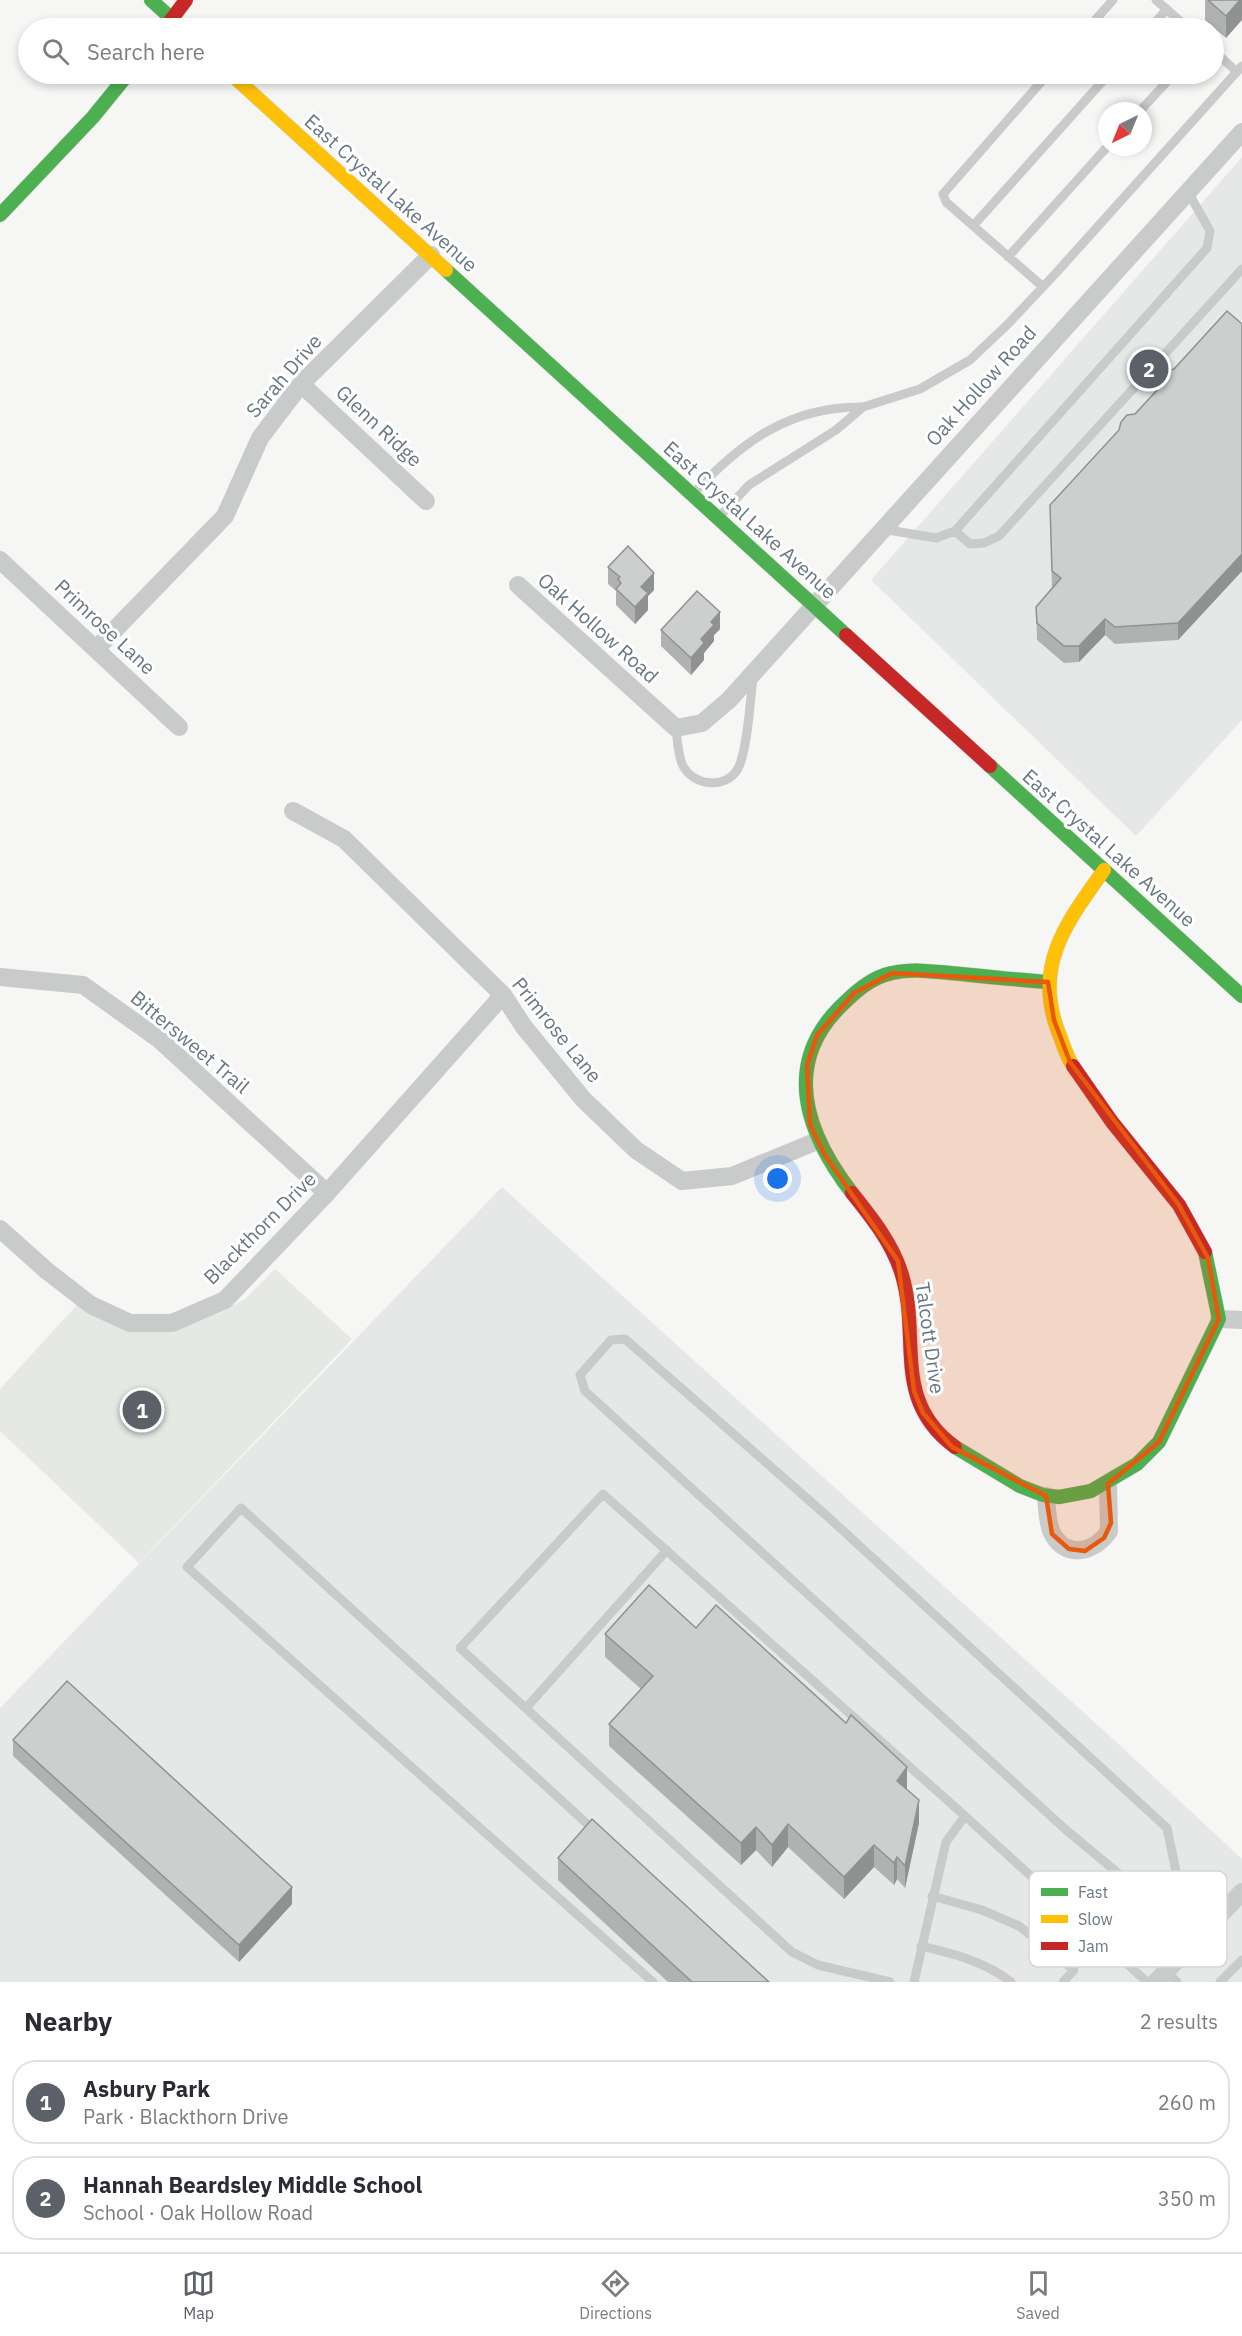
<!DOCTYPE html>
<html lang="en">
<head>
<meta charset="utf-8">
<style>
  :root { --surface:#fff; --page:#f7f7f7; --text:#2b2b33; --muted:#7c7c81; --line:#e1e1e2; --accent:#5c6169 }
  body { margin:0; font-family:"IBM Plex Sans",sans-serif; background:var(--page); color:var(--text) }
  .compass { position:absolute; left:1098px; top:102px; width:54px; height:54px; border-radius:50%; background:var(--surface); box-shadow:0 3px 9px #0003; rotate:223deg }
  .you { position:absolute; left:778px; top:1179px; width:21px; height:21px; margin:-15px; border:4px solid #fff; border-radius:50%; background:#1a73e8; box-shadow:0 0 0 9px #1a73e833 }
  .badge { display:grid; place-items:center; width:39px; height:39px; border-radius:50%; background:var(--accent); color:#fff; font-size:20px; font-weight:700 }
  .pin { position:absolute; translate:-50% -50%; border:3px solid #fff; box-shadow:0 2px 6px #0006 }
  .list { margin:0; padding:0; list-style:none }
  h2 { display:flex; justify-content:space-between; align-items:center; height:78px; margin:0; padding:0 24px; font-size:26px }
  h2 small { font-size:20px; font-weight:400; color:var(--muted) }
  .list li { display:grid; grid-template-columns:39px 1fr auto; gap:18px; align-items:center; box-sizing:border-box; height:84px; margin:0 12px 12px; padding:0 12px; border:2px solid var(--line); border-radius:24px }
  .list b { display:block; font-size:22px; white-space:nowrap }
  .list p { margin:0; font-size:20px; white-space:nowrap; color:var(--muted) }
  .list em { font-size:20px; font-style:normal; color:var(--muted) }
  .icon { flex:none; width:33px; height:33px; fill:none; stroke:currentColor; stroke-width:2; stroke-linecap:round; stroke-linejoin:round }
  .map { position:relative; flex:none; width:1242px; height:1982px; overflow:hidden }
  .search { position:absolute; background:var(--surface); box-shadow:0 3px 9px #0003; left:18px; right:18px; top:18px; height:66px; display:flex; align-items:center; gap:15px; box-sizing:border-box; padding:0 21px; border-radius:33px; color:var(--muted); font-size:22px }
  .sheet { height:270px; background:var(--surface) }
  nav { display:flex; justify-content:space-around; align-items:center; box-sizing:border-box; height:84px; border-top:2px solid var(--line); background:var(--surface); font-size:16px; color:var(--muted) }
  nav a { display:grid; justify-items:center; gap:3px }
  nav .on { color:var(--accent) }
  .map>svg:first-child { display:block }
</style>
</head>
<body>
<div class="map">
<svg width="1242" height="1982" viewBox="0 0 1242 1982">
  <rect width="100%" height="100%" fill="#f6f6f5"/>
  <path fill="#e6e8e8" d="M1242,157V720L1136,836L871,580Z
    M502,1187L1112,1738L1242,1859V1982H0V1708Z"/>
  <path fill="#e5e8e3" d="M275,1269L352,1339L139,1563L0,1431V1389L77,1305L173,1329L219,1313L246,1298Z"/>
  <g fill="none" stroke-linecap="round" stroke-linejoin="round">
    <g stroke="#d3d4d5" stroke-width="15">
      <path id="fast" d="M151,0L182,28
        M0,215L93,117L128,74
        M446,270L846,635
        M990,766L1242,996
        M852,1193C808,1136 781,1067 839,1008C854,993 871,977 892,973C915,968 938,972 961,974C990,977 1019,980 1048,982
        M955,1447L1020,1486L1043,1495L1059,1497L1091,1491L1137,1464L1159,1442L1219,1319L1205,1252"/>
    </g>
    <g stroke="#d3d4d5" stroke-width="15">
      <path id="slow" d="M231,74L446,270
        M1073,1066C1066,1056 1063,1043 1058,1031C1033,965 1067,922 1104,870"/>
    </g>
    <g stroke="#d3d4d5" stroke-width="15">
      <path id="jam" d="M165,28L186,0
        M846,635L990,766
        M1073,1066L1112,1122L1179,1205L1205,1252
        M852,1193C872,1218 893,1244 902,1275C921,1339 891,1400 955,1447"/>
    </g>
    <path stroke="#c9caca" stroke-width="9" d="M1156,0L1188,28
      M1088,28L1113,0
      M1150,28L1167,9
      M1214,51L1237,72
      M1140,111L1174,74
      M973,226L1109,74
      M1008,257L1107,147
      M1043,287L946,202L943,194L1048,74
      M863,407L920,389L970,360L1008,324L1056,273L1242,66
      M693,494C741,442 790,406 863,407L836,430L749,485L720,516
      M882,529L936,538L955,531L1207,248L1210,231L1188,192
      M955,531L970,544L984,543L999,536L1242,269
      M676,728C677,739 678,753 682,764C693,788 731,790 740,764C748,742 750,702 753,677
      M526,1708L667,1550
      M595,1831L241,1508L187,1567L653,1982
      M1180,1891L1167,1828L827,1516L625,1339L611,1340L580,1375L585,1391L1065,1829L1125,1879L1180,1891L1214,1921
      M932,1896L982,1910L1019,1926L1074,1970L1063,1982
      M921,1946C954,1954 984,1961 1011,1982
      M1166,1971L1177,1982
      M890,1982L818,1965L792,1952L460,1648L603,1494L965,1816L1147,1982
      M914,1982L946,1842L965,1816
      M1220,1982L1242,1960"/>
    <path stroke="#c9caca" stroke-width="18" d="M301,384L426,501
      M0,560L179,727
      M518,585L676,728L702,723L729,700L1242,132
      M97,648L225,516L260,438L301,384L431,255
      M293,811L344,839L503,995L524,1027L583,1099L636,1150L682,1181L732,1176L817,1141
      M0,977L83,985L160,1040L327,1193
      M0,1229L47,1271L91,1305L130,1323H172L225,1300L327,1193L503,995
      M1219,1319L1242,1320
      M1046,1496C1047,1508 1047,1522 1052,1533C1066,1560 1095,1552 1109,1531L1108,1484
      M1156,1982L1242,1892"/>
    <use href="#fast" stroke="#4caf50" stroke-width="14"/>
    <use href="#slow" stroke="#ffc107" stroke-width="14"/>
    <use href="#jam" stroke="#c62828" stroke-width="14"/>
  </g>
  <path fill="#b0b2b2" d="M1205,0H1242L1226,38L1205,20Z
    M1242,324V571L1178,640L1115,644L1105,635L1079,662L1064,663L1037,640L1036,607L1052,588L1050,505L1159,388L1174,369Z
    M608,567L654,590L648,596V610L635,624L616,605V591L608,584Z
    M720,629L714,635V641L704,653V660L691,675L661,646V630Z
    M696,1628L907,1790L919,1823L905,1888L897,1879L894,1885L874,1867L844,1899L788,1847L772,1867L756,1850L741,1865L609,1746V1724L641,1689L605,1657V1634Z
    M13,1740L292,1904L239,1962L13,1756Z
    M558,1858L769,1982H668L558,1880Z"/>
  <path fill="#909191" d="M1240,0H1242V20L1226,38V16Z
    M1242,554V571L1178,640V623Z
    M654,573V590L648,596V610L635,624V607L641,587Z
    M720,612V629L714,635V641L704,653V660L691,675V658L711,622Z
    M1105,619V635L1079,662V646Z
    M907,1767V1790L897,1781Z
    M919,1800V1823L905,1888V1866Z
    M788,1824V1847L772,1867V1845Z
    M756,1827V1850L741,1865V1843Z
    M874,1845V1867L844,1899V1877Z
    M897,1857V1879L894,1885V1863Z
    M292,1887V1904L239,1962V1945Z"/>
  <path fill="#cdcfcf" stroke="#909191" stroke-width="1.5" d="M1208,0H1240L1226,16Z
    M1227,311L1242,324V554L1178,623L1115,627L1105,619L1079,646H1064L1037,623L1036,607L1061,578L1052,571L1050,505L1119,430L1121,422L1127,415L1135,414L1159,388L1166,371L1174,369Z
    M628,546L654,573L641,587L648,593L635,607L616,589L621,583L618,579L620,577L608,567Z
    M697,591L720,612L711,622L714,625L701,639L704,643L691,658L661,630Z
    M649,1585L696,1628L716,1605L846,1723L851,1715L907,1767L897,1781L919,1800L905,1866L897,1857L894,1863L874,1845L844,1877L788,1824L772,1845L756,1827L741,1843L609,1724L653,1676L605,1634Z
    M67,1681L292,1887L239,1945L13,1740Z
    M592,1819L769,1982H692L558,1858Z"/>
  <path fill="#e8590c" fill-opacity="0.2" stroke="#e8590c" stroke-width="4.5" stroke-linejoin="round" d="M892,973L1048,982L1054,1020L1070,1062L1179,1205L1208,1258L1219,1319L1159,1442L1108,1484L1111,1523L1104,1538L1085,1551L1069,1549L1052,1534L1046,1496L952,1447L923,1413L914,1391L898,1261L824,1154L810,1125L807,1065L817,1035L854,993Z"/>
  <g text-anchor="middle" stroke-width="6" stroke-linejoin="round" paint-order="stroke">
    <g font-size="20" fill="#677784" stroke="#fff">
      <text transform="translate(391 193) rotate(42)" y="7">East Crystal Lake Avenue</text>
      <text transform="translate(284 376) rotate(-49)" y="7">Sarah Drive</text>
      <text transform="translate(981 386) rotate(-48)" y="7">Oak Hollow Road</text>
      <text transform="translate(379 426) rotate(43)" y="7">Glenn Ridge</text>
      <text transform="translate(750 520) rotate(42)" y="7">East Crystal Lake Avenue</text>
      <text transform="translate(105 627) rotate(43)" y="7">Primrose Lane</text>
      <text transform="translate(598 628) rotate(42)" y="7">Oak Hollow Road</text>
      <text transform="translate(1109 848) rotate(42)" y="7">East Crystal Lake Avenue</text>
      <text transform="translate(557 1030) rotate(51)" y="7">Primrose Lane</text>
      <text transform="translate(190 1042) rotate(40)" y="7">Bittersweet Trail</text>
      <text transform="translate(260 1228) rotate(-45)" y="7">Blackthorn Drive</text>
      <text transform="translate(930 1338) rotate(82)" y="7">Talcott Drive</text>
    </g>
  </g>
  <rect x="1029" y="1871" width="198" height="96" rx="9" fill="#fff" stroke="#d1d6da" stroke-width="1.5"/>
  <rect x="1041" y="1888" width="27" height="8" fill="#4caf50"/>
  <rect x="1041" y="1915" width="27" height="8" fill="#ffc107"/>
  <rect x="1041" y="1942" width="27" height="8" fill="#c62828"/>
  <g font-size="16" fill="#677784">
    <text x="1078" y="1898">Fast</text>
    <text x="1078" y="1925">Slow</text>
    <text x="1078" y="1952">Jam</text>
  </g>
</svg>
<svg class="compass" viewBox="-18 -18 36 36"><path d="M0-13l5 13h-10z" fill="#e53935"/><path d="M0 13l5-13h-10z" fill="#7c7c81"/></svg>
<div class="you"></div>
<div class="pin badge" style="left:142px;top:1410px">1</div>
<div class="pin badge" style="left:1149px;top:369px">2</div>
<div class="search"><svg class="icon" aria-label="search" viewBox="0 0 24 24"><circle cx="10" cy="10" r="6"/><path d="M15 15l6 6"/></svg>Search here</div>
</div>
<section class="sheet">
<h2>Nearby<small>2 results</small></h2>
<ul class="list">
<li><span class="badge">1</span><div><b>Asbury Park</b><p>Park · Blackthorn Drive</p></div><em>260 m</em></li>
<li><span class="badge">2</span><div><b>Hannah Beardsley Middle School</b><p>School · Oak Hollow Road</p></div><em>350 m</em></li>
</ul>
</section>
<nav>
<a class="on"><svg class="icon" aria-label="map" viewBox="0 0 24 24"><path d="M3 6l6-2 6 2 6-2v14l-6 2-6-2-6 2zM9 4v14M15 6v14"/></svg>Map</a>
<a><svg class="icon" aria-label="directions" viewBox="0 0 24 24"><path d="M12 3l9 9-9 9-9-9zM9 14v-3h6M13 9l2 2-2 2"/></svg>Directions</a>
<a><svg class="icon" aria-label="saved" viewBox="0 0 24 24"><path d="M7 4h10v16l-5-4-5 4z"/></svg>Saved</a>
</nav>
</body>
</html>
